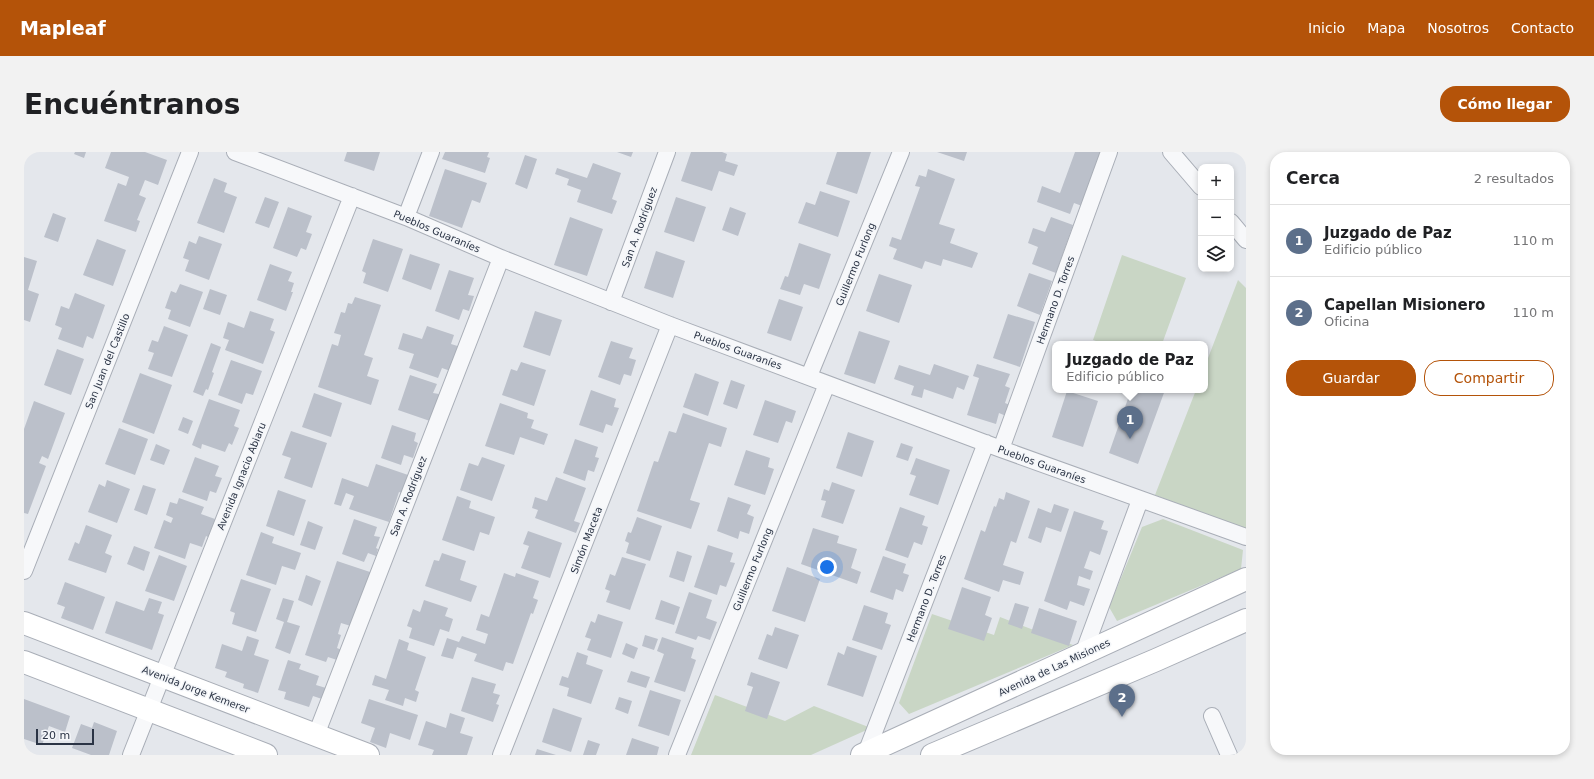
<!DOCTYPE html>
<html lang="es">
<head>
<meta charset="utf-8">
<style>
  :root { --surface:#fff; --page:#f2f2f2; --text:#202124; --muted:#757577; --line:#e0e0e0; --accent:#b45309 }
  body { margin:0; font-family:"DejaVu Sans",sans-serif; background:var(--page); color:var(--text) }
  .controls { position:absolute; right:12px; top:12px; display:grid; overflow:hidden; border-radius:8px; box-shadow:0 2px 6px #0003 }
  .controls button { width:36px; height:36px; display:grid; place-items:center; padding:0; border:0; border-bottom:1px solid var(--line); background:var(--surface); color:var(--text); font:20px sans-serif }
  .scale { position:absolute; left:12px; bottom:10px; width:58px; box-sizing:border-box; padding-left:4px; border:2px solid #2b3445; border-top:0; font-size:11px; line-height:14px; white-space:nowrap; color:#2b3445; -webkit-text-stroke:3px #f4f6f9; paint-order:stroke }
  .you { position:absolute; left:803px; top:415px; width:14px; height:14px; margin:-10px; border:3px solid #fff; border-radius:50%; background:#1a73e8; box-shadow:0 0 0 6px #1a73e833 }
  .badge { display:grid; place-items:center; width:26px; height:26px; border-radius:50%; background:var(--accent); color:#fff; font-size:13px; font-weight:700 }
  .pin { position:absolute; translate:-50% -33px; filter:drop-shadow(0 1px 2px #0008) }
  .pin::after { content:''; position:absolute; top:21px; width:14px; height:12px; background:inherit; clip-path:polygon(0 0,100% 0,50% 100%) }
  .popup { position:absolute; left:1028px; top:189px; width:156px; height:52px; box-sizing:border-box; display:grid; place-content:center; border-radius:8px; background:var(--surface); filter:drop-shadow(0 1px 3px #0005); font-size:13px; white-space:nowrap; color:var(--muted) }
  .popup b { font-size:15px; color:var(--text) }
  .popup::after { content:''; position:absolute; left:50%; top:100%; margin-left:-8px; border:8px solid transparent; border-top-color:var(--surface) }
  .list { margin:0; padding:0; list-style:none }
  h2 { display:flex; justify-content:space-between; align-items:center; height:52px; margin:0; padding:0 16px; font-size:17px }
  h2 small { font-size:13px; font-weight:400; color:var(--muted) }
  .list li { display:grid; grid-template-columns:26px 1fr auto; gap:12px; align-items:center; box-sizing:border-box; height:72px; padding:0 16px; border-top:1px solid var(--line) }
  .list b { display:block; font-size:15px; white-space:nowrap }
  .list p { margin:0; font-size:13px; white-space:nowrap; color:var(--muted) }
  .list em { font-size:13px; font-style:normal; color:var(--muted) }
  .actions { display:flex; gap:8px; padding:12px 16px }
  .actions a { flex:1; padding:9px 0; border:1px solid var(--accent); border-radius:16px; text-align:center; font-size:14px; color:var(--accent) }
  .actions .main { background:var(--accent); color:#fff }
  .icon { flex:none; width:22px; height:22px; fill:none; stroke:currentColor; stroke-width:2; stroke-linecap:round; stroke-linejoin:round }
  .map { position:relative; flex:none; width:1222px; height:603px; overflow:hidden; border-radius:16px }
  header { display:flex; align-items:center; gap:24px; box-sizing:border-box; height:56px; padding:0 20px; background:var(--accent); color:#fff }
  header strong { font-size:19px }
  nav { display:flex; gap:22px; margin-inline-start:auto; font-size:14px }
  .intro { display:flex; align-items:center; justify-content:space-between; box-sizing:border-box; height:96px; padding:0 24px }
  h1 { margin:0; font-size:28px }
  .button { padding:10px 18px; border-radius:16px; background:var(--accent); color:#fff; font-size:14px; font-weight:700 }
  main { display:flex; gap:24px; padding:0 24px }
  aside { flex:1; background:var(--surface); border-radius:16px; box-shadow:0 2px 6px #0003 }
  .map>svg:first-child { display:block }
</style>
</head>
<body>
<header>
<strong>Mapleaf</strong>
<nav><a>Inicio</a><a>Mapa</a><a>Nosotros</a><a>Contacto</a></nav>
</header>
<div class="intro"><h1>Encuéntranos</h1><a class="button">Cómo llegar</a></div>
<main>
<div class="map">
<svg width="1222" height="603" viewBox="0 0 1222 603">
  <rect width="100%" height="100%" fill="#e4e7ec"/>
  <path fill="#c9d6c5" d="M1098,103L1162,126L1138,192H1081L1069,188Z
    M1214,128L1222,136V377L1131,343L1172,238H1181V214Z
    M1139,367L1219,398L1217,417L1093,469L1085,455L1118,375Z
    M908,462L970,483L976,465L1049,493L885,562L875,551Z
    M691,543L761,569L790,554L847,576L787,603H667Z"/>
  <path fill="#bbc0ca" d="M51,0H62L60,6L50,2Z
    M87,0H121L143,8L134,33L121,28L115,43L122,46L113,68L116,69L112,80L80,69L94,31L102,34L105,25L81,16Z
    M323,0H356L350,19L320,9Z
    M421,0H465L463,5L466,6L461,21L418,7Z
    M593,0H609L607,5Z
    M667,0H698L703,2L701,9L714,13L710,24L695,19L688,39L657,29Z
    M813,0H847L833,42L802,32Z
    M913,0H943L940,9Z
    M1051,0H1077L1058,54L1050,51L1046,62L1013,50L1018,34L1036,41Z
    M501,3L513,7L503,37L491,32Z
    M569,11L597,21L588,47L593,49L588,62L553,50L557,38L543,33L545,27L531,22L533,16L563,26Z
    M421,17L463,31L456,51L448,48L438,76L405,64Z
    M904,17L931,27L915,72L931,77L926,91L954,101L948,116L919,107L917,114L901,109L898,117L869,107L873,97L865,94L868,85L877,88L896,35L891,34L895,23L902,25Z
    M190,26L203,31L200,40L213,45L200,81L173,71Z
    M796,39L826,49L814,85L774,71L782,50L791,53Z
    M241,45L255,50L245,76L231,71Z
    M652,45L682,55L670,90L640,80Z
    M264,55L288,64L282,80L288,82L282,98L277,96L273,105L249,96Z
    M706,55L722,61L714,84L698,78Z
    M29,61L42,66L34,90L20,85Z
    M546,65L579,77L563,124L530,113Z
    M1027,65L1049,73L1032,121L1008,112L1014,95L1004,91L1009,76L1021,80Z
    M175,84L198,92L185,128L161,119L165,108L159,106L165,89L172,92Z
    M73,87L102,98L89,134L59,123Z
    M349,87L379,97L364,140L339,131L342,121L338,119Z
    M775,91L807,102L795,137L780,132L776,143L756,137L761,124L764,125Z
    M632,99L661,109L649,146L620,136Z
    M386,102L416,112L407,138L378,127Z
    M0,105L13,109L4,138L15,142L6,170L0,168Z
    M246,112L268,120L264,129L270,131L267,140H269L262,159L233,148Z
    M425,118L450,126L444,143L450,144L445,159L439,157L435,168L411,159Z
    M1005,121L1028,129L1016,163L993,154Z
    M855,122L888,133L875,171L842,159Z
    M156,132L179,140L166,175L144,167L147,158L141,156L147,139L152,141Z
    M186,137L203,143L196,163L179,157Z
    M51,141L81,153L69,187L63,184L59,196L34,187L38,176L31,173L37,154L45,157Z
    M331,145L357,153L340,203L349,206L343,224L355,228L347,253L294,235L308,192L314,194L317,183L310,181L317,160L321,161L324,151L328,152Z
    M755,147L779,155L767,189L743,181Z
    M226,159L250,167L246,178L251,180L239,212L201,198L205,188L199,186L204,170L220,176Z
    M511,159L538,168L526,204L499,195Z
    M984,162L1011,170L996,215L969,206Z
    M140,174L164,183L148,225L124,217L130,201L124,199L128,188L134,190Z
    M403,174L430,183L427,192L440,196L432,221L418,216L414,226L385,216L390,202L374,197L379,181L398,187Z
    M835,179L866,189L851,232L820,222Z
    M587,189L609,196L605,206L612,208L607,224L600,222L596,233L574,225Z
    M187,191L197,195L188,220L190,221L184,238L182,237L179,244L169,240Z
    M33,197L60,207L47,243L20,233Z
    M207,208L238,219L229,243L222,241L218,252L194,243Z
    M497,210L522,218L510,254L478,243L487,217L493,219Z
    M910,212L945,224L940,238L933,235L929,247L900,237L898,246L887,243L890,234L870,227L875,213L906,223Z
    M953,212L986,222L981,234L986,236L981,251L986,253L982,264L975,261L972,272L943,263L955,226L949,224Z
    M116,221L148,233L130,282L98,270Z
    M671,221L695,230L684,264L659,255Z
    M386,223L413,232L409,241L415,242L406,269L374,258Z
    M707,228L721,233L713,257L699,252Z
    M567,238L592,247L590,255L595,256L588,274L582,272L579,281L555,273Z
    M1107,238H1141L1114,312L1085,301Z
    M1043,239L1074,249L1059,295L1028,285Z
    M290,241L318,251L307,285L278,275Z
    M185,247L216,258L210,274L215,276L208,293L205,291L201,300L178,292L177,297L168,293Z
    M741,248L772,259L768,271L762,269L754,291L729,283Z
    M10,249L41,261L24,307L18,304L15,311L22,314L4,362L0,361V277Z
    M476,251L504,261L503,266L510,268L507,276L524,282L520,293L496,285L490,303L461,294Z
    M659,261L703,276L697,295L685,291L666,348L676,351L667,377L613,359L630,309L634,310L645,279L652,281Z
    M159,265L169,269L164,282L154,278Z
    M368,273L392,281L390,289L394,291L389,306L380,303L377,313L357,306Z
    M95,276L124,287L111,323L81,312Z
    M267,279L303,291L288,336L260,326L267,306L258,303Z
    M824,280L850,289L838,325L812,316Z
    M551,287L574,295L571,305L575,306L570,320L564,318L561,329L539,321Z
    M877,291L889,295L884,309L872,305Z
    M132,292L146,298L140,313L126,308Z
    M722,298L746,306L744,315L750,317L741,343L710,333Z
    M171,305L195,314L191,324L198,326L192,341L186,339L183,349L158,340Z
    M458,305L481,313L468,349L436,338L445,311L454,314Z
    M892,306L926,318L914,353L885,343L892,324L886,322Z
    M352,312L390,325L384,343L375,340L365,370L325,357L330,344L322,341L317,354L310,352L318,326L344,335Z
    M532,325L562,336L550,369L556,371L552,381L511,366L514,358L508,356L511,345L523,349Z
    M83,328L106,337L93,371L64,360L75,332L81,335Z
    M808,330L831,338L819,372L797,365L802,349L797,348L800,337L805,339Z
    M119,333L132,337L123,363L110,358Z
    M254,338L282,348L270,384L242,374Z
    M982,340L1006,349L992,391L987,389L979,413L1000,420L996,433L979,428L975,440L940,427L957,378L961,380L970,354L972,355L975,346L980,348Z
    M433,344L447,349L445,356L471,365L465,383L456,380L450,399L418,388Z
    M704,345L727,353L723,362L730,365L725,382L716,379L714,387L693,379Z
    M155,346L180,355L177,362L191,367L184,385L182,384L178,395L166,391L161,407L130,396L140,368L147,371L149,366L142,363L146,350L153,352Z
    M1030,352L1045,357L1037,380L1022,375L1017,391L1004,386L1014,356L1027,361Z
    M876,355L901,364L898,373L904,375L898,393L890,390L884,406L861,398Z
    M1050,359L1080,369L1077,377L1084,379L1076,403L1066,399L1060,416L1069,419L1066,428L1055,424L1053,433L1066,437L1060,454L1046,449L1043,458L1020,449Z
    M613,365L638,374L626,409L602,401L605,391L601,389L604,380L607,381Z
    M330,367L353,375L350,384L356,385L352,396L354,397L352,404L344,401L340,410L318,402Z
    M284,369L299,375L291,398L276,393Z
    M62,373L88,383L81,401L88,404L82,421L44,408L51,390L55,392Z
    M789,376L815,384L813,391L833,397L827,416L837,420L833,432L777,412Z
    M504,379L538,391L526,426L497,416L505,394L499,392Z
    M237,380L250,385L248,391L277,401L271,418L258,414L252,433L222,423Z
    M684,393L709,401L706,410L711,411L702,435L696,433L693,443L670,435Z
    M110,394L126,400L120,419L103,412Z
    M653,399L668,404L660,430L645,425Z
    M418,401L442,409L436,428L453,434L447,450L401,434L410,408L415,409Z
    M135,403L163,414L150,449L121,439Z
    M859,404L882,412L879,421L885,423L879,440L872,437L869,448L846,440Z
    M598,405L622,412L606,458L582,450L586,439L581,437L586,422L591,424Z
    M313,409L349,421L330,475L317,471L314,482L317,483L313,496L322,500L319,510L304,505L302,510L281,503Z
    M763,415L796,427L781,470L748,459Z
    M480,421L491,425L492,421L515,429L509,446L514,448L509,462L507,461L489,512L482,510L479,519L450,509L453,502L433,495L429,507L417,504L423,486L435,490L438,484L461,492L464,482L452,478L457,462L465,465Z
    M282,423L297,429L288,454L274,448Z
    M217,427L247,437L232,480L208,472L211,461L206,459Z
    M41,430L81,445L69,478L37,466L41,455L33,452Z
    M938,435L967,445L961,463L968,466L960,489L924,477Z
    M665,440L688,448L682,466L693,470L686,488L674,484L672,488L651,481Z
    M125,446L138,450L134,461L140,463L128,498L81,481L92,449L120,459Z
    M259,446L270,449L263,470L276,474L266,502L251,496L260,470L252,467Z
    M400,448L424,456L421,464L429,467L425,480L416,477L410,494L385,486L388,476L383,474L389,457L396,460Z
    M637,448L656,455L650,473L631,467Z
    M991,451L1005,455L998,477L984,472Z
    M840,453L864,461L861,471L867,473L858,498L828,488Z
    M1015,456L1053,469L1045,494L1007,481Z
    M574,462L599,470L587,506L563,498L567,487L561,485L567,469L571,471Z
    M751,475L775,483L763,517L734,507L743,482L748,484Z
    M621,483L634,487L630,498L618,494Z
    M223,484L235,488L230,503L245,508L234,541L219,536L220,532L201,525L203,520L191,516L198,492L218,499Z
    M638,485L670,496L667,506L672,508L661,540L630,530L640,502L633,499Z
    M375,487L385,491L383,498L402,505L391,538L395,540L392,550L381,546L379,554L361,548L365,538L348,533L351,523L362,527Z
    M602,491L614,496L610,507L598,502Z
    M823,494L853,504L839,545L803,533L814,500L820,503Z
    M553,500L564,504L562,512L579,518L567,552L543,544L545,536L535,533L538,524L544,526Z
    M264,508L277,512L275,517L295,524L292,533L302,536L298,547L289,544L285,555L260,547L262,540L254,538Z
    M607,519L626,525L622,536L603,530Z
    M727,520L756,530L743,567L721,559L729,535L723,533Z
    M448,525L472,532L469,541L476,543L472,552L475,553L469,570L437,559Z
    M626,538L657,548L645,584L614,574Z
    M595,545L608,549L604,562L591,557Z
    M0,547L46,564L41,580L25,574L18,593L0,587Z
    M345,547L394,563L386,588L366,581L362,596L346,590L351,576L337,571Z
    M529,556L558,566L547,600L518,590Z
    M426,561L441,566L436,581L449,585L443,603H408L410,598L394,593L402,569L422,576Z
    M70,570L93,579L85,603H67L48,596L57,572L68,576Z
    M608,586L635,595L633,603H602Z
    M564,588L576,592L572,603H559Z
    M513,597L532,603H511Z"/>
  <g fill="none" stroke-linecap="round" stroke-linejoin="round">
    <g stroke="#a9aeb7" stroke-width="18">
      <path id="street" d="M211,0L382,65L477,106L646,173L977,297L1222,385
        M1147,0L1177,35
        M382,65L407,0
        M1207,70L1222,88
        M587,150L643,0
        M785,224L877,0
        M977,297L1085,0
        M0,419L166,0
        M1059,502L1116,348
        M1188,564L1205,603
        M292,583L477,106
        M842,601L962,291
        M107,603L328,44
        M477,603L646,173
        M653,603L803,232"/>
    </g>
    <g stroke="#a9aeb7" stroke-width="24">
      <path id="secondary" d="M0,471L344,603
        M0,510L242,603
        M838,603L1222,427
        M908,603L1132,508L1222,468"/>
    </g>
    <use href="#street" stroke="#f7f8fa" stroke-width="16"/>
    <use href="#secondary" stroke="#fff" stroke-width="22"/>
  </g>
  <g text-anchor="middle" stroke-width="3" stroke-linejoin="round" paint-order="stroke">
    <g font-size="10" fill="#2b3445" stroke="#f4f6f9">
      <text transform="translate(615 75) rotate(-70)" y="4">San A. Rodríguez</text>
      <text transform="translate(413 79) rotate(23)" y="4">Pueblos Guaraníes</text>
      <text transform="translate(831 112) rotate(-68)" y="4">Guillermo Furlong</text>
      <text transform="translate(1031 148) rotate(-70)" y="4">Hermano D. Torres</text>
      <text transform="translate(714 198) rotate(20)" y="4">Pueblos Guaraníes</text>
      <text transform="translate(83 209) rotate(-68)" y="4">San Juan del Castillo</text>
      <text transform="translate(1018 312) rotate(20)" y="4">Pueblos Guaraníes</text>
      <text transform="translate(217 324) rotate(-68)" y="4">Avenida Ignacio Abiaru</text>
      <text transform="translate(384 344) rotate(-69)" y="4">San A. Rodríguez</text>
      <text transform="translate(562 388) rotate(-69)" y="4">Simón Maceta</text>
      <text transform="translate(728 417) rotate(-68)" y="4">Guillermo Furlong</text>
      <text transform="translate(902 446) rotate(-69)" y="4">Hermano D. Torres</text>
      <text transform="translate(1030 515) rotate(-25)" y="4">Avenida de Las Misiones</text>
      <text transform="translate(172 537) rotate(21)" y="4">Avenida Jorge Kemerer</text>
    </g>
  </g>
</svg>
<div class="controls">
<button>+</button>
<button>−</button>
<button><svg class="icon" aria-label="layers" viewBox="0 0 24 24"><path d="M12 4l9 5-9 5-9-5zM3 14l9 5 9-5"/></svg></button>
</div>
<div class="scale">20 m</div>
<div class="you"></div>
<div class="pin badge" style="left:1106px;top:287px;background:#5c6f8a">1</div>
<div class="popup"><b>Juzgado de Paz</b>Edificio público</div>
<div class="pin badge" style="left:1098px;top:565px;background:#5c6f8a">2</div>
</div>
<aside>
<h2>Cerca<small>2 resultados</small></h2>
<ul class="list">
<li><span class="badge" style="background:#5c6f8a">1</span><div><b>Juzgado de Paz</b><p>Edificio público</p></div><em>110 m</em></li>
<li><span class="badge" style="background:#5c6f8a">2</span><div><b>Capellan Misionero</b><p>Oficina</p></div><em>110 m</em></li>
</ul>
<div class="actions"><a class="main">Guardar</a><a>Compartir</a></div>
</aside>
</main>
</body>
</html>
